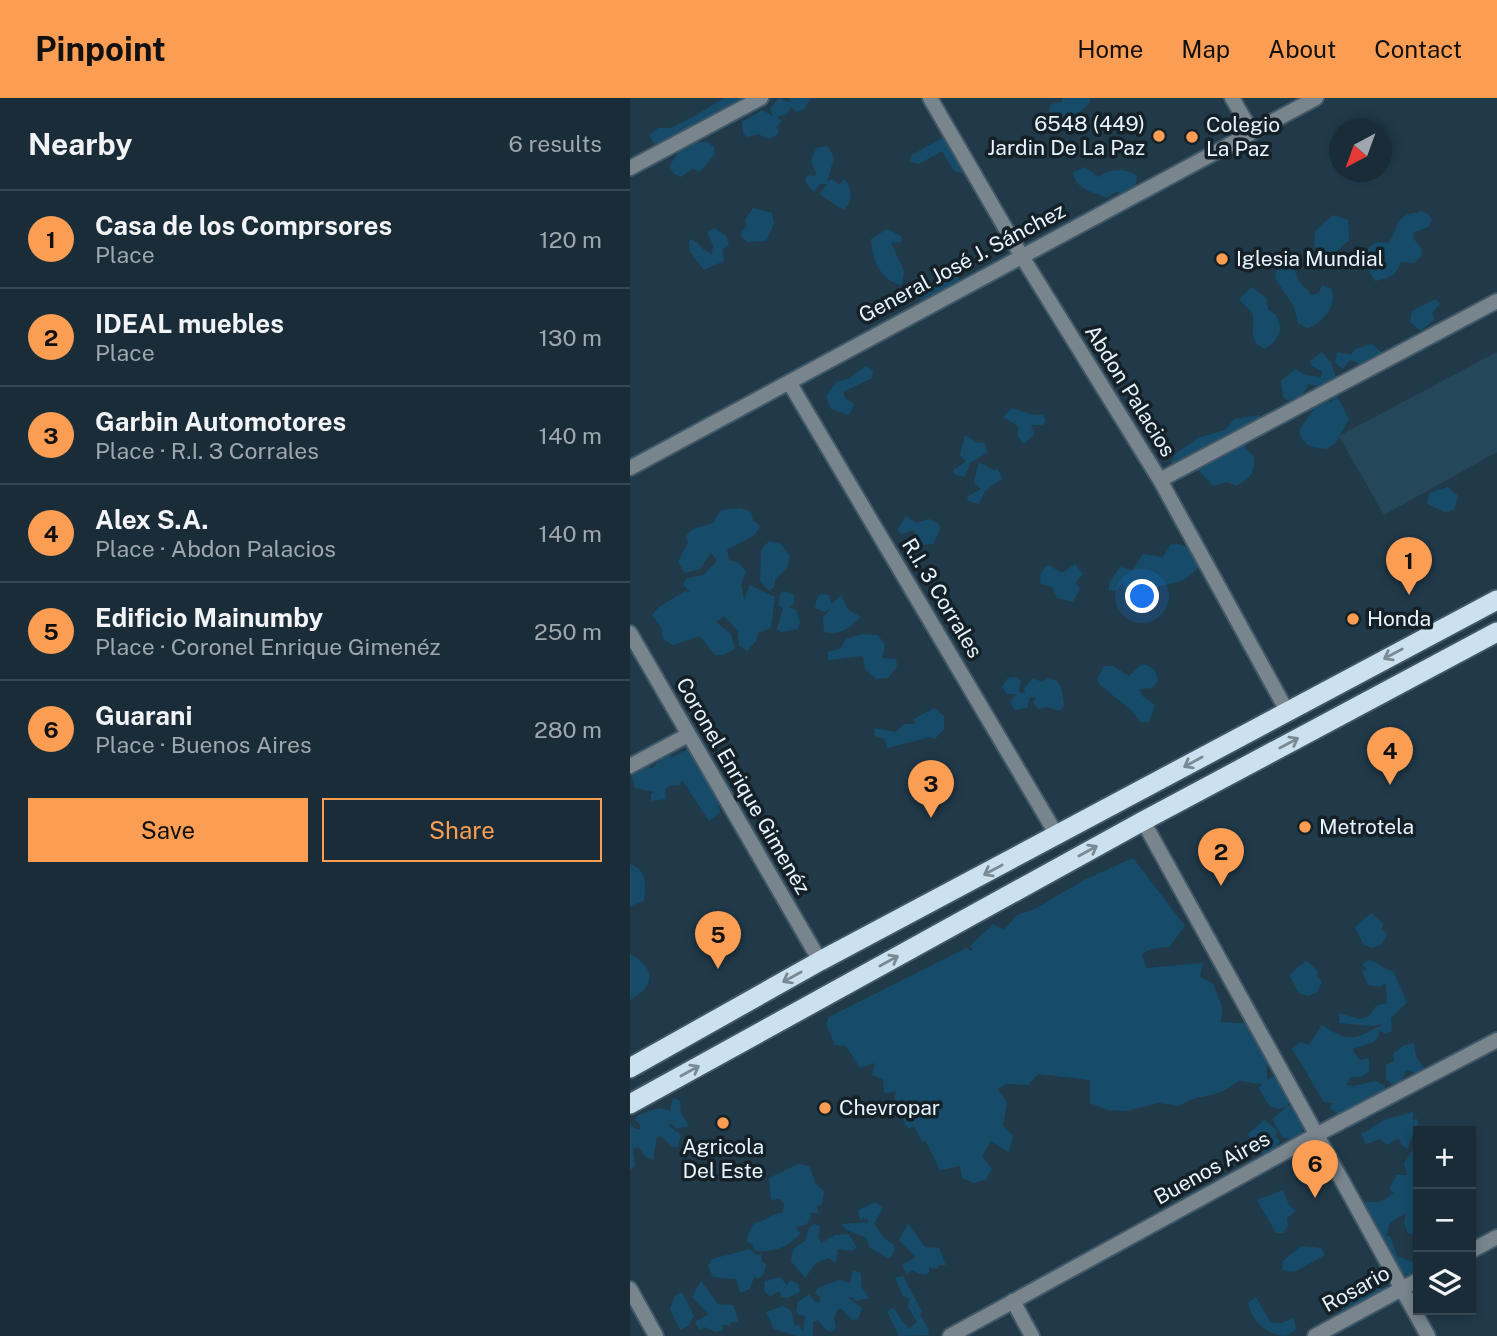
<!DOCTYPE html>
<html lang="en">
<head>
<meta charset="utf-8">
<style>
  :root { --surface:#192c38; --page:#263843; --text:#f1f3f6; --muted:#9fa7ae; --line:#374853; --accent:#fc9d54 }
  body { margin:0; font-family:"Public Sans",sans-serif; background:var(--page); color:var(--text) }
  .controls { position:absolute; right:21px; bottom:21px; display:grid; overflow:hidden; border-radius:0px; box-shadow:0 4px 10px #0003 }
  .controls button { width:63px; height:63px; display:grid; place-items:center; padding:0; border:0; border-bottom:2px solid var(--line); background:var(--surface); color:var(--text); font:35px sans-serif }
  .compass { position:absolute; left:699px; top:21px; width:63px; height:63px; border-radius:50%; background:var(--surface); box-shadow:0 4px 10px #0003; rotate:221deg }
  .you { position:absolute; left:513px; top:499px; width:24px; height:24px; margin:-18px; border:5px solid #fff; border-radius:50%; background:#1a73e8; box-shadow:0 0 0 10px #1a73e833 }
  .badge { display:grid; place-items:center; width:46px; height:46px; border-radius:50%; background:var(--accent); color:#111; font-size:23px; font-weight:700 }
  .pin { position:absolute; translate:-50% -58px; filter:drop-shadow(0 2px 4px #0008) }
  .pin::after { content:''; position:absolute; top:37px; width:24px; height:21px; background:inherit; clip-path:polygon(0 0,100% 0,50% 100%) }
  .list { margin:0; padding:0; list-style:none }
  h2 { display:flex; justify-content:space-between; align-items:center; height:91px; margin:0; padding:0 28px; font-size:30px }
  h2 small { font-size:23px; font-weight:400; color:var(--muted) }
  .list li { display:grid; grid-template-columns:46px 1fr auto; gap:21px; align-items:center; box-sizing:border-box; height:98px; padding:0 28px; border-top:2px solid var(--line) }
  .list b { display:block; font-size:26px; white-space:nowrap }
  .list p { margin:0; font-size:23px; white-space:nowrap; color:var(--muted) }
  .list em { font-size:23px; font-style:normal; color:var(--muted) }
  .actions { display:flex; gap:14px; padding:21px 28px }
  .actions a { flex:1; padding:16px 0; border:2px solid var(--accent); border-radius:0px; text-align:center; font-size:24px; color:var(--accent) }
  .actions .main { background:var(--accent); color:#111 }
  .icon { flex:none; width:38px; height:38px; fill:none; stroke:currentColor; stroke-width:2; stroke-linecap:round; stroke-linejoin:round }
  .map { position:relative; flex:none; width:867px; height:1238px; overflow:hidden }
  header { display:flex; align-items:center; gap:42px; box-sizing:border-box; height:98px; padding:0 35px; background:var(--accent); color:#111 }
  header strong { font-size:33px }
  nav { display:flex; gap:38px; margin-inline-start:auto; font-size:24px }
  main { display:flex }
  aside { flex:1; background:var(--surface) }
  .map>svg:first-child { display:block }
</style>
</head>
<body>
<header>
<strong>Pinpoint</strong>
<nav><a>Home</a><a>Map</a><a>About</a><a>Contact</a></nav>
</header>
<main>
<aside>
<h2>Nearby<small>6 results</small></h2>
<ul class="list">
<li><span class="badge">1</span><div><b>Casa de los Comprsores</b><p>Place</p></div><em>120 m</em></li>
<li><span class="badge">2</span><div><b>IDEAL muebles</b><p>Place</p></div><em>130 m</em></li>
<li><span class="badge">3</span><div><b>Garbin Automotores</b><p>Place · R.I. 3 Corrales</p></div><em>140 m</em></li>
<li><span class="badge">4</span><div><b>Alex S.A.</b><p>Place · Abdon Palacios</p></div><em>140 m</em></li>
<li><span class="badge">5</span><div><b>Edificio Mainumby</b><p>Place · Coronel Enrique Gimenéz</p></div><em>250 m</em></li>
<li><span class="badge">6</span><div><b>Guarani</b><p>Place · Buenos Aires</p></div><em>280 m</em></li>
</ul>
<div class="actions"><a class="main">Save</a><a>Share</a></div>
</aside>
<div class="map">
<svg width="867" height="1238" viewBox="0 0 867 1238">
  <rect width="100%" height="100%" fill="#213a4a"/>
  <path fill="#25475a" d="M867,254V354L754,417L709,338Z"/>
  <path fill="#164c69" d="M94,0H127L120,2L107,22L92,23L84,35C63,35 44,50 24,46L19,37L28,30H40L61,20Z
    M149,0L159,4L160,0H187L180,1L174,11L166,14L161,9L157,16L147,19L152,23L146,30L149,32L147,37L139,41L128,36L118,39L113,36L112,24L132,12L143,18L140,11Z
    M432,0H459L461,3C456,10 436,24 427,27L418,15L421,6L432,4Z
    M317,37L339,71L332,75L324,73L312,53L289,66L280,64L282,57Z
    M56,44H77L84,49L85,56L70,74L62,71L51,79L44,76L39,68Z
    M198,48L204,60L197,84L203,81L209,87L214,81C223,90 223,102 214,112L189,96L197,86H190L184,94L175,84L177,77L185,78L186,75L181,63L186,50Z
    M455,69L468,79C481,71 495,69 507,78L504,93L496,96L486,94L476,100C461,92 446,93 443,74Z
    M123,110L142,115L144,126L136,143L117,144L110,136L117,128L115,122Z
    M791,113L798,116L802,122L798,129L784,134L783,140L791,150L792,157L784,165L771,164C766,178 760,180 745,183L735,166L738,150L747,144L758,145C766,137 766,120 779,116C783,115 787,115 791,113Z
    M703,117L718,122L719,142L705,155H695L684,148L685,133Z
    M85,130L96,138L99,148L92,151L94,163L74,172L60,153L59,144L61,141C70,145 72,153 82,156L83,147L77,134Z
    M257,131L271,138V144L261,145L274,173L272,187C250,183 242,161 241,141Z
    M649,162C663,164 664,172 669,183C672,188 678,191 681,197L689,195L692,187L701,191C708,207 692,226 677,230L668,225L664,209L645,180Z
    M318,172L324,173L331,184L324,195L313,193L311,200L292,205L290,201C297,189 307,180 318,172Z
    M622,189L636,200L638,211L646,217L651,230L645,243L635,251C617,242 625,233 623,216L609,201Z
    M806,201L810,206L802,215L805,221L791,233L780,224L782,213Z
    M742,246L752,255V262L739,271L720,262L713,271L705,265L707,254L721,257L725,251Z
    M692,254L701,265L707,282L694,290L679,286L671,299L658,303L653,298L651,283L665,271L676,277L691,279L692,273L682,268L680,263Z
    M235,268L243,272L242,280L213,294L215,300L224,306L219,317L201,311L196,298L206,284L219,281Z
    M706,297L719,321L705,345L697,351C681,349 673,349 669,332L688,305L702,303Z
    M382,310L403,317L413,316L416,324L412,327H401L404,336L394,346L388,339V328L373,319Z
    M629,317L638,321L631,335L614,349L624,359C625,375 621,380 606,388L597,384L583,388L569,373L544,371L541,364L546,355L568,340L595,332L604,321Z
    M335,337L348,345L354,344L358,354L340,365L335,379L324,376L323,372L336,364L330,357Z
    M349,364L363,372L368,371L372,381L355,393L349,406L338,403L337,399L351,391L344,384Z
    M818,389L828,398L824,412L815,414L796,405L801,394Z
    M111,410L121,414L123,422L130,428L125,437L97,452L99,462L109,465L116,474L111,486L114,502L120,487L145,499L141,530L128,535L126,543L117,553L109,548L108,533L94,518L86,524L101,536L105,551L93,557H85L70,538L43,547L33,541L31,529L22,517L29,509L55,493L61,495L53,487L57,480L73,477L87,463L81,455L70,471L55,475L48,464L58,445L56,438L63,431L83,425L91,412Z
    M276,418L286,425L299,421L309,426L310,432L303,446L291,447L283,432L272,436L267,432Z
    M139,443L151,446L160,458L157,470L145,481V488L139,493L130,483L131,452Z
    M546,446L559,449L570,467C548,495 533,478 510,500L496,496L493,485L485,493L479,492V485L490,469L503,472L513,456L533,459L540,447Z
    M445,466L453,476L446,484L450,491L443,504L427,500L422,489L411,486C409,478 411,471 419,467L432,475Z
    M154,493L164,497V506L159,510L166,511L170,524L168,531L151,534L147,531L153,510L148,507L150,496Z
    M191,496L198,497L202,506L211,497L218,512L231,519C219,530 211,538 194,534L193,520L200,510L195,514L185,510L187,500Z
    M232,536L248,537L255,547L252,560L266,561L267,568L258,580L246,581L235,571L233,558L198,562V554L211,550L216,541Z
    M512,566C523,568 526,572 528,583L522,590L510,591L512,598L525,607L519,624H510L501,612L469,586L467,581L474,568H483L499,578Z
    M386,579L391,583L389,594L395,595L394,590L403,580L412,584L418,580C433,582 432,595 434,608L430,613L417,609L408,611L403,604L406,599H400L397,610L385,612L380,604L386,596H377L372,589L378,580Z
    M304,610L314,618V631L305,641L300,639L257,650L255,641L245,638L244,630L265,634L275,626H285L284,621Z
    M60,650C65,674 88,690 90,715L79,723L52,682L49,688L41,687L35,691L36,701L21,703V696L25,694L5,690L0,673L15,666L22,671L35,654L43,659Z
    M503,760L555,828L539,849L521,851L512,856L516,870L573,865L570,879L583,886L592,909L591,924L625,926L637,958V982L646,976L662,997L657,1008L648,1011L639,1008L629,990L632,986L610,983L589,995L559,1002L549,1008L529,1005L496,1013L478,1012L460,1005V982L408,976L398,987L376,986L368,991L377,1004L373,1028L383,1038L379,1054L361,1043L352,1058L362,1071L356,1082L343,1085L332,1080L330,1068L310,1072L296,1043L292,1044L284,1028L278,1031C272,1018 261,1009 266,994L254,995L253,981L242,977L245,965L230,970L216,948L205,947L196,926L199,919L336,850L344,854L340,848L363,826L374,832L387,817L405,811L454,782Z
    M0,766C18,773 15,786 14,803L0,808Z
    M741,815L753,825L752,831L757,836L752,846L743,850L734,847L725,829Z
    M0,856C26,870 26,888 0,902Z
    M739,862C749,864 753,872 763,873L777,904L761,920L762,933L754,936L749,931V938L744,944L722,951L730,962L739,960V974L731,979H721L716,987L724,988L745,983L755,988L756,994L711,1024L707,1015L699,1010L704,1005L694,1004C682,986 674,968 662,951L671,944L679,947L692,927C720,945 722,942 750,928L752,931L751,926L742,928L709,925V915L730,921L739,918L746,908L757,905L756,885L751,889L738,887L732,873L737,871L732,867Z
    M676,863L688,873L687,879L692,884L687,894L678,898L669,895L659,877Z
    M784,945L786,959L796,972L788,976L776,972L771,985L761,986L756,981V967L764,963L763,956L773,948Z
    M43,1000L50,1003L51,1015L59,1028L46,1031L42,1026L38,1027L51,1037L48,1049H42L31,1038L27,1039L23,1062L16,1059L8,1049L3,1051L5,1068L0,1072V1025L5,1031H10V1026L5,1022L8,1017L29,1010L40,1013Z
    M659,1007L671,1016L670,1023L675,1028L670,1038L661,1041L652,1039L642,1021Z
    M783,1014V1024L786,1020L789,1024L777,1051L771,1046L769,1040L757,1047L750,1041L736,1046L731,1036L756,1021Z
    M634,1022L647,1032L645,1038L650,1043L645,1053L636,1057L627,1054L618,1036Z
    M788,1052V1085L784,1104L788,1107V1139L778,1135L774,1125L776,1115L760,1125L756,1138H760L767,1158L788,1166V1175L781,1174L783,1179L778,1180L768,1169L755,1140L750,1144L725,1107L731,1102C742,1106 753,1105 761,1096L766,1097L759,1091L769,1072L767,1077H777L774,1066L781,1054Z
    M168,1066L179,1068L186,1086L194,1093L192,1106L187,1109L189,1116L180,1114L181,1120L176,1127L165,1129L171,1135C158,1150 144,1154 125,1153L122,1146L117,1144L118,1136L124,1125C136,1123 142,1115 153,1115L154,1105L149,1101L141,1102L139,1080Z
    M653,1092L659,1107L666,1113L657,1120L658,1128L653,1135H646L627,1102Z
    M246,1104L253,1110L244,1126L254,1140L265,1148L263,1157L258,1160L240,1150L236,1140L215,1131L212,1126L239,1124L236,1120L230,1122L228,1112Z
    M184,1126L190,1128L188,1138L191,1145L205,1137L219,1136L227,1150L222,1153L208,1151L206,1165L199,1160L186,1165L175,1180L161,1163L163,1151L175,1143L179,1130Z
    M278,1126L295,1149L309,1150L316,1167H309L307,1171L299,1169V1175L293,1177L281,1172L277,1176L272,1167L286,1159L269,1142Z
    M671,1148L691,1150L695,1157L664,1174L652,1172L653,1163Z
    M120,1151L126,1157L131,1156L132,1164L136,1166L134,1176L128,1181L124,1179L120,1191L110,1195L106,1181L83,1179L78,1168L82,1161Z
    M223,1172L231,1175V1188L239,1200L226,1203L222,1199L218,1200L232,1210L228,1221L222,1222L211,1210L207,1212L204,1220L206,1229L203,1234L196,1232L188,1222L183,1224V1238H167L144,1231L136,1214L153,1208L161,1212L165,1228L169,1227L173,1234L175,1218L169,1217L166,1213L168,1204L179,1196L185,1204H190V1199L185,1195L188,1190L209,1182L220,1185Z
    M273,1178L292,1214L290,1216L299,1232L298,1237L269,1238L257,1213L264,1210L278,1231L287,1224L278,1209L280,1201L273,1198L265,1180Z
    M150,1179L157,1187L161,1182L168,1186L170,1194L158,1200L151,1199L150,1193L140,1198L134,1193L135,1183Z
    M71,1183L88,1206L103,1207L109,1224H102L100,1228L92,1226L93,1232L86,1234L74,1229L70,1233L65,1224L79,1216L62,1199Z
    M727,1187L751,1190L755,1195L714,1214L710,1210L714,1197Z
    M52,1194L64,1218L58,1228L50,1232L40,1211L45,1198Z
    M626,1199L640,1224L651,1225L664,1220L666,1232L656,1238C637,1238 621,1222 618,1204Z"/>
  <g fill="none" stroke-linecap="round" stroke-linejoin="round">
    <g stroke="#405867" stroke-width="18">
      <path id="minor" d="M300,0L391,157L530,382L657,613
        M602,0L622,34
        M0,70L131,0
        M159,284L428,739
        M0,370L686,0
        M530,382L867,203
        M0,535L190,863
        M0,668L58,637
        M513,723L798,1238
        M841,1153L867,1139
        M0,1191L26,1238
        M320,1238L686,1037L867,942
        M685,1238L788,1182"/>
    </g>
    <g stroke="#405867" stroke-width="18">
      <path id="tertiary" d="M383,1203L402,1238"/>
    </g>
    <g stroke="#405867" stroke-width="23">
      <path id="trunk" d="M0,970L190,863L867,502
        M0,1006L513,723L867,534"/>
    </g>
    <use href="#minor" stroke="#79858d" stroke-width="14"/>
    <use href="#tertiary" stroke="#79858d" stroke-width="14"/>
    <use href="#trunk" stroke="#cbe1ef" stroke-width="19"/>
  </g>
  <defs><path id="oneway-shaft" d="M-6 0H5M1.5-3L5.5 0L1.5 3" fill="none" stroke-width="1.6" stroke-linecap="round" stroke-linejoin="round" transform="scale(1.75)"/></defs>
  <g stroke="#798a95">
    <use href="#oneway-shaft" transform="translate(763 556) rotate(152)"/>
    <use href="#oneway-shaft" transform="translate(659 645) rotate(-28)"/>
    <use href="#oneway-shaft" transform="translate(563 664) rotate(151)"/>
    <use href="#oneway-shaft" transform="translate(458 753) rotate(-29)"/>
    <use href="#oneway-shaft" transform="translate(363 772) rotate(152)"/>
    <use href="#oneway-shaft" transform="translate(259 863) rotate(-29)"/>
    <use href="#oneway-shaft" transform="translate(162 879) rotate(151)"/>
    <use href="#oneway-shaft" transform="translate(60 973) rotate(-29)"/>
  </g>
  <g fill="#fc9d54" stroke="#152027" stroke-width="2.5">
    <circle cx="529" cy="38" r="7"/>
    <circle cx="562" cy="39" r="7"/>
    <circle cx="592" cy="161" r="7"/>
    <circle cx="723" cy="521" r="7"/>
    <circle cx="675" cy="729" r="7"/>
    <circle cx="195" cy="1010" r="7"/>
    <circle cx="93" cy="1025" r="7"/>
  </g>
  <g text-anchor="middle" stroke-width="7" stroke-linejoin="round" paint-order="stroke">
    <g font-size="21" fill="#e5f4fe" stroke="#152027" text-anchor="start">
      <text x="515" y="33" text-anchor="end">6548 (449)<tspan x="515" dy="24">Jardin De La Paz</tspan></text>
      <text x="576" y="34">Colegio<tspan x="576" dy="24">La Paz</tspan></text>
      <text x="606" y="168">Iglesia Mundial</text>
      <text x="737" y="528">Honda</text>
      <text x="689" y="736">Metrotela</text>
      <text x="209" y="1017">Chevropar</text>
      <text x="93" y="1056" text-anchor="middle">Agricola<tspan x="93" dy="24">Del Este</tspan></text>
    </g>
    <g font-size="21" fill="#e5f4fe" stroke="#152027">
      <text transform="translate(332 165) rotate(-28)" y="7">General José J. Sánchez</text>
      <text transform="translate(500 293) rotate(58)" y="7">Abdon Palacios</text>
      <text transform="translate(312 500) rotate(59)" y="7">R.I. 3 Corrales</text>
      <text transform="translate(113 688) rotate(60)" y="7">Coronel Enrique Gimenéz</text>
      <text transform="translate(582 1070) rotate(-29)" y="7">Buenos Aires</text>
      <text transform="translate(726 1191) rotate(-29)" y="7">Rosario</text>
    </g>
  </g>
</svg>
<div class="controls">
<button>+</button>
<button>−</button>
<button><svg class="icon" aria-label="layers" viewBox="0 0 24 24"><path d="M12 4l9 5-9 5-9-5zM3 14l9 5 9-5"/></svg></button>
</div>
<svg class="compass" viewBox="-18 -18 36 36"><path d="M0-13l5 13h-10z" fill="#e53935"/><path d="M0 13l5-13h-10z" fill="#9fa7ae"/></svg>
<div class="you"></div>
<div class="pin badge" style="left:779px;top:497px">1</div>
<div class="pin badge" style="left:591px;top:788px">2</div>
<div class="pin badge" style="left:301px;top:720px">3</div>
<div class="pin badge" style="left:760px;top:687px">4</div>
<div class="pin badge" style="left:88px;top:871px">5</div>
<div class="pin badge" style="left:685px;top:1100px">6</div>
</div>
</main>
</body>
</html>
